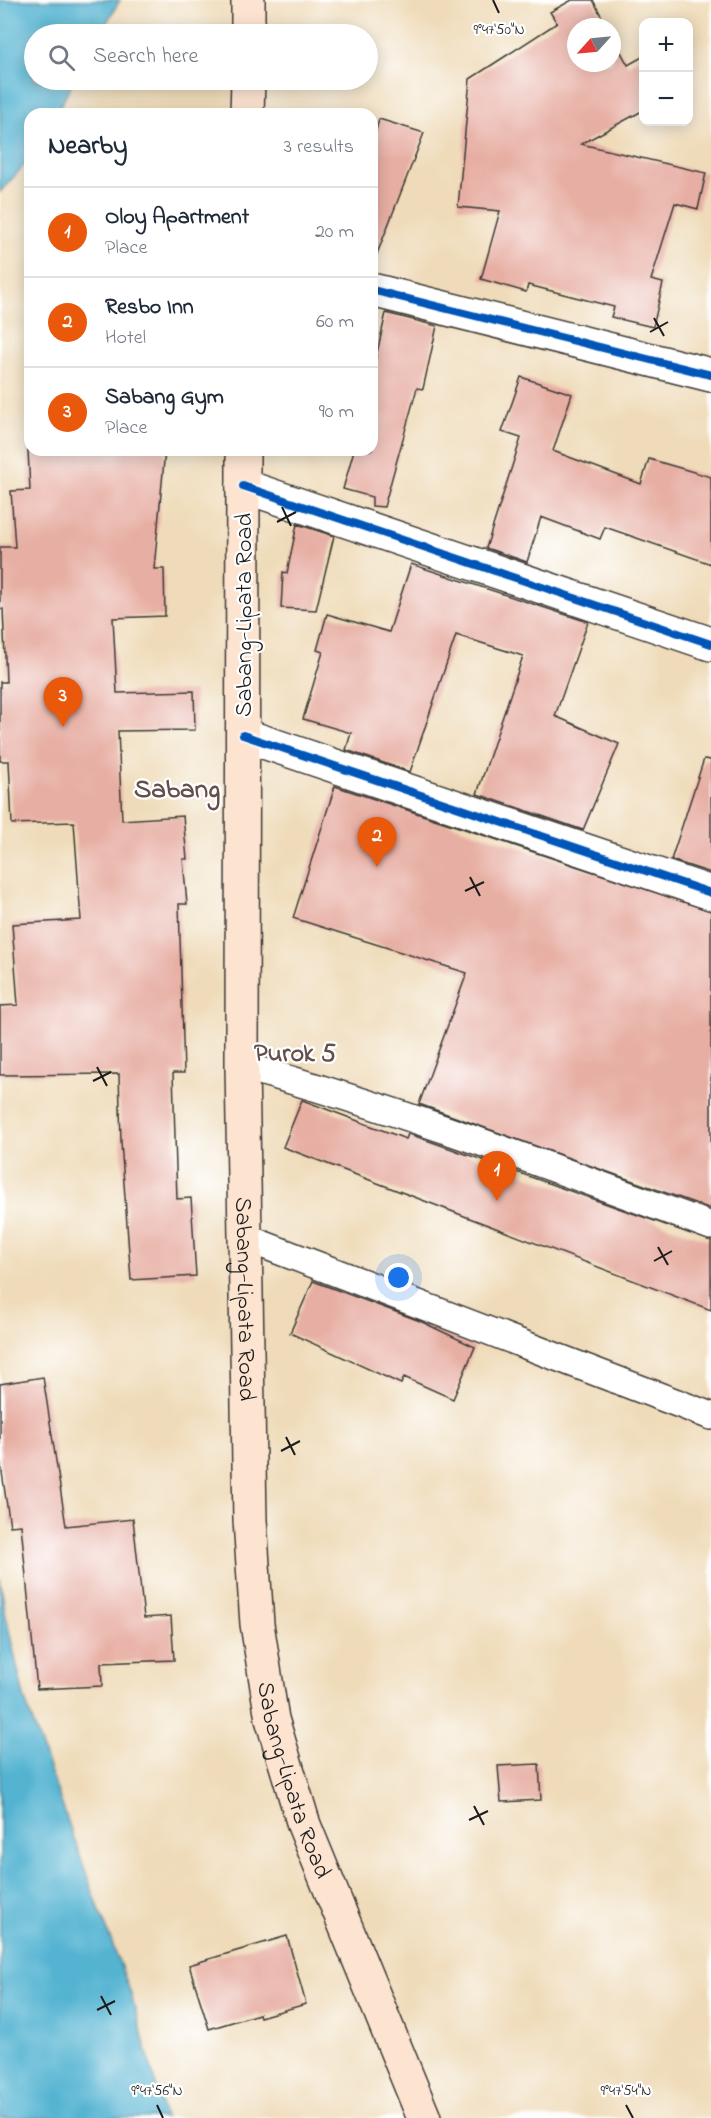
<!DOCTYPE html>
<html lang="en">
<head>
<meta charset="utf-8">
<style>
  :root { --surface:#fff; --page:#f2f2f3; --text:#1f2937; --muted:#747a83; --line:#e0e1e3; --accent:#ea580c }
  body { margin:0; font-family:"Indie Flower",sans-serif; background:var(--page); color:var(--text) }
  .controls { position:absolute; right:18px; top:18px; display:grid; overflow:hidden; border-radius:12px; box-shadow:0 3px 15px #0003 }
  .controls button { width:54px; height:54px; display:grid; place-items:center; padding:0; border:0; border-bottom:2px solid var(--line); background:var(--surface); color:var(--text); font:30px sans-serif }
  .compass { position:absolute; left:567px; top:18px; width:54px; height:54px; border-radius:50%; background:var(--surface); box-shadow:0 3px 15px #0003; rotate:243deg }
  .you { position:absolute; left:399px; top:1278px; width:21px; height:21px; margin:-15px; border:4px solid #fff; border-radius:50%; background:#1a73e8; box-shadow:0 0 0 9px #1a73e833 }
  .badge { display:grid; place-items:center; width:39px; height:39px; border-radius:50%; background:var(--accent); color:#fff; font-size:20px; font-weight:700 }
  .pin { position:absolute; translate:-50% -50px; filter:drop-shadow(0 2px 3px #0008) }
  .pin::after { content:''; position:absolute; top:32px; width:21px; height:18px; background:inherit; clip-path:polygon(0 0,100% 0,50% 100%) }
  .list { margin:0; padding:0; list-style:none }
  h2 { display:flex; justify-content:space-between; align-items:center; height:78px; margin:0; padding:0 24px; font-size:26px }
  h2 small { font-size:20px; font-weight:400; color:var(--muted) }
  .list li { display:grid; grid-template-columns:39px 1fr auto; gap:18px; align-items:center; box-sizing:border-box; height:90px; padding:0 24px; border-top:2px solid var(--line) }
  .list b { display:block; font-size:22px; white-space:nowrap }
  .list p { margin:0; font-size:20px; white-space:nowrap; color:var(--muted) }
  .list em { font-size:20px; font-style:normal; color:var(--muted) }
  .icon { flex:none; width:33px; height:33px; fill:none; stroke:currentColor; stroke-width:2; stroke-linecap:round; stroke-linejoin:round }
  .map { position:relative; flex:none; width:711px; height:2118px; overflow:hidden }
  .search { position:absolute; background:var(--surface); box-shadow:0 3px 15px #0003; left:24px; top:24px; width:354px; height:66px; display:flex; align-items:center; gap:15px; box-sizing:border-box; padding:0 21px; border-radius:33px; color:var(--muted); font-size:22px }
  .panel { position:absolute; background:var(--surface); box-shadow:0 3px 15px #0003; left:24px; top:108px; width:354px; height:348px; border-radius:18px }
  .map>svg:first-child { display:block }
</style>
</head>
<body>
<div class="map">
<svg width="711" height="2118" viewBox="0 0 711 2118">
  <rect width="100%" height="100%" fill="#fff"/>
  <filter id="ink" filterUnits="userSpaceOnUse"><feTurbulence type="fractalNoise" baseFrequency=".0167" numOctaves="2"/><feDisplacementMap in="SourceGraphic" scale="12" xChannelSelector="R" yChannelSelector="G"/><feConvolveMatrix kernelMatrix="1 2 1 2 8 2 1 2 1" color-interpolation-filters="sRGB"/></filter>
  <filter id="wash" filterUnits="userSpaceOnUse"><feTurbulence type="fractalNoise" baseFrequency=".008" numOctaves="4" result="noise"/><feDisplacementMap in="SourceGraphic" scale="24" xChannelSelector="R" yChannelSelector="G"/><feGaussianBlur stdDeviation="1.35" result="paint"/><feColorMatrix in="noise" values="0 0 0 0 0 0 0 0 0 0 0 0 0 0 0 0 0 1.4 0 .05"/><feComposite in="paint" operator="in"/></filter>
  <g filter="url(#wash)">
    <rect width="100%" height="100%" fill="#efdbb9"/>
    <path fill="#52b3d1" stroke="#376876" stroke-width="1.5" d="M0,0H120L100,34H34V80H74L56,114H30V159L0,192Z
      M0,1577L6,1617L24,1697L91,1887L130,1991L165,2118H0Z"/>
    <g id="blocks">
      <path fill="#e7aea3" d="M572,0H593L607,27H576V63H612V36L628,65L644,56V110L581,144L706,173L698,209L675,203L651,280L663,283L653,327L611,317L614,307L528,285L526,292L481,279L500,211L458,207L470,79L557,23L550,12Z
        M379,119L424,133L375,259H372V146Z
        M386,313L437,326L423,389L417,388L384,507L372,506V497L343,489L354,450H372V375Z
        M521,377L572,394L553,451L641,484L649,459L711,477V564L605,527L600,539L541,517L527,562L486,548L521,438L502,432Z
        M28,450H165L154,569H164L165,616L113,618L117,693L194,691L195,730L118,731L122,820L183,816L187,859H183L187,904H179L184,1073H173L177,1199L191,1198L196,1276L131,1280L121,1142L119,1074L0,1075V1006L18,1005L12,924L81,920L74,822L12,824L9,761H0V682H6L3,609H0V547H15L11,491L30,490Z
        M297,524L334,536L316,610L281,608L283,572L287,573Z
        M411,564L588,622L555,716L619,744L583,830L477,794L523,656L456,635L410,772L346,750L351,733L303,719L323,652L317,650L327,614L389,632Z
        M704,759L711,760V873L671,860Z
        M335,786L711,911V1209L419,1104L467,973L293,918Z
        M302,1100L406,1139L408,1134L415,1136L711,1241V1310L283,1147Z
        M313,1281L420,1321L475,1347L453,1399L404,1377L401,1384L290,1333Z
        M43,1377L66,1526L133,1519L144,1618L171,1616L174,1660L101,1663L102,1686L37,1689L21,1525L10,1526L0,1459V1384Z
        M539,1764L541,1800L501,1802L498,1766Z
        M287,1936L306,2004L260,2017L259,2014L209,2029L189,1965Z"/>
    </g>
  </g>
  <g filter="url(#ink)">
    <use href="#blocks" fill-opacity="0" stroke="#3c3934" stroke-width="1.5"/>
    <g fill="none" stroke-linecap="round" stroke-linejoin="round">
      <g stroke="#3c3934" stroke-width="30">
        <path id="lane" d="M242,1066C402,1110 556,1169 711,1226
          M246,1238L711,1416"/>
      </g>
      <g stroke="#3c3934" stroke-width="36">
        <path id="street" d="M372,290L711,375
          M243,486L711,644
          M243,735L711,893"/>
      </g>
      <g stroke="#3c3934" stroke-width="36">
        <g id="secondary">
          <path d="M248,0V34"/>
          <path d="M247,114L248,80"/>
          <path id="s1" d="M243,450L242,1066L250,1520L257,1624L272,1719L304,1825L424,2118"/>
        </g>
      </g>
      <use href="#lane" stroke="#fff" stroke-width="27"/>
      <use href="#street" stroke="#fff" stroke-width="33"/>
      <use href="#secondary" stroke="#fde4d1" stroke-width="33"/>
      <g stroke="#fff" stroke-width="11">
        <path id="cycleway" d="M372,290L711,375
          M243,486L711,644
          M243,735L711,893"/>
      </g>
      <use href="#cycleway" stroke="#0057b8" stroke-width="8"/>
    </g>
  </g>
  <path fill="none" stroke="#1c1c1c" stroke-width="2" d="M493,0L499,13M654,318L664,336M650,332L668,322M282,507L291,526M277,522L296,512M470,877L480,896M465,891L484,882M97,1067L107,1086M93,1081L111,1072M658,1247L668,1265M654,1261L672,1251M286,1437L295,1455M281,1451L300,1441M474,1806L484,1825M469,1820L488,1811M101,1996L111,2015M97,2010L115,2001M157,2105L163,2118M626,2105L633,2118"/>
  <g text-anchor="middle" stroke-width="4.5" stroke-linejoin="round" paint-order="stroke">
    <g font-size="24" fill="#1c1c1c" stroke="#fff">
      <text transform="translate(243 615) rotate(-90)" y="8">Sabang-Lipata Road</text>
      <text dy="8" stroke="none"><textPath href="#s1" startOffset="849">Sabang-Lipata Road</textPath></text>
      <text dy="8" stroke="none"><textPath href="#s1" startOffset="1335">Sabang-Lipata Road</textPath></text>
    </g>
    <g font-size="26" font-weight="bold" fill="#634f4b" stroke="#fff">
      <text x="295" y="1061">Purok 5</text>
    </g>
    <g font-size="27" font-weight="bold" fill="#634f4b" stroke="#fff">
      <text x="177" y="797">Sabang</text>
    </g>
  </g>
  <g font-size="15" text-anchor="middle" fill="#1c1c1c" stroke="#fff" stroke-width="4.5" stroke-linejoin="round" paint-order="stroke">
    <text x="499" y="34">9°47'50"N</text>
    <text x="157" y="2095">9°47'56"N</text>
    <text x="626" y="2095">9°47'54"N</text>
  </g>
</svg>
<div class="controls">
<button>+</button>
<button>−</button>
</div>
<svg class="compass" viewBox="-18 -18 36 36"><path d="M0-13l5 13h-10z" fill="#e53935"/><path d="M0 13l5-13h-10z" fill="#747a83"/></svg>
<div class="you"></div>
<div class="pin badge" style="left:497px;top:1201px">1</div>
<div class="pin badge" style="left:377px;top:867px">2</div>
<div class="pin badge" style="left:63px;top:727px">3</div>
<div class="search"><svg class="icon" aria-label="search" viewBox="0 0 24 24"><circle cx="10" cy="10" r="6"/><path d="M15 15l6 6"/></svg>Search here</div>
<section class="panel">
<h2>Nearby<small>3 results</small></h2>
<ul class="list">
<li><span class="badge">1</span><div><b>Oloy Apartment</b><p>Place</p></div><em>20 m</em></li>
<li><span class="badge">2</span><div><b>Resbo Inn</b><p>Hotel</p></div><em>60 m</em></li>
<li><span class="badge">3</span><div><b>Sabang Gym</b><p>Place</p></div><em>90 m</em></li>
</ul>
</section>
</div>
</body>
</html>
